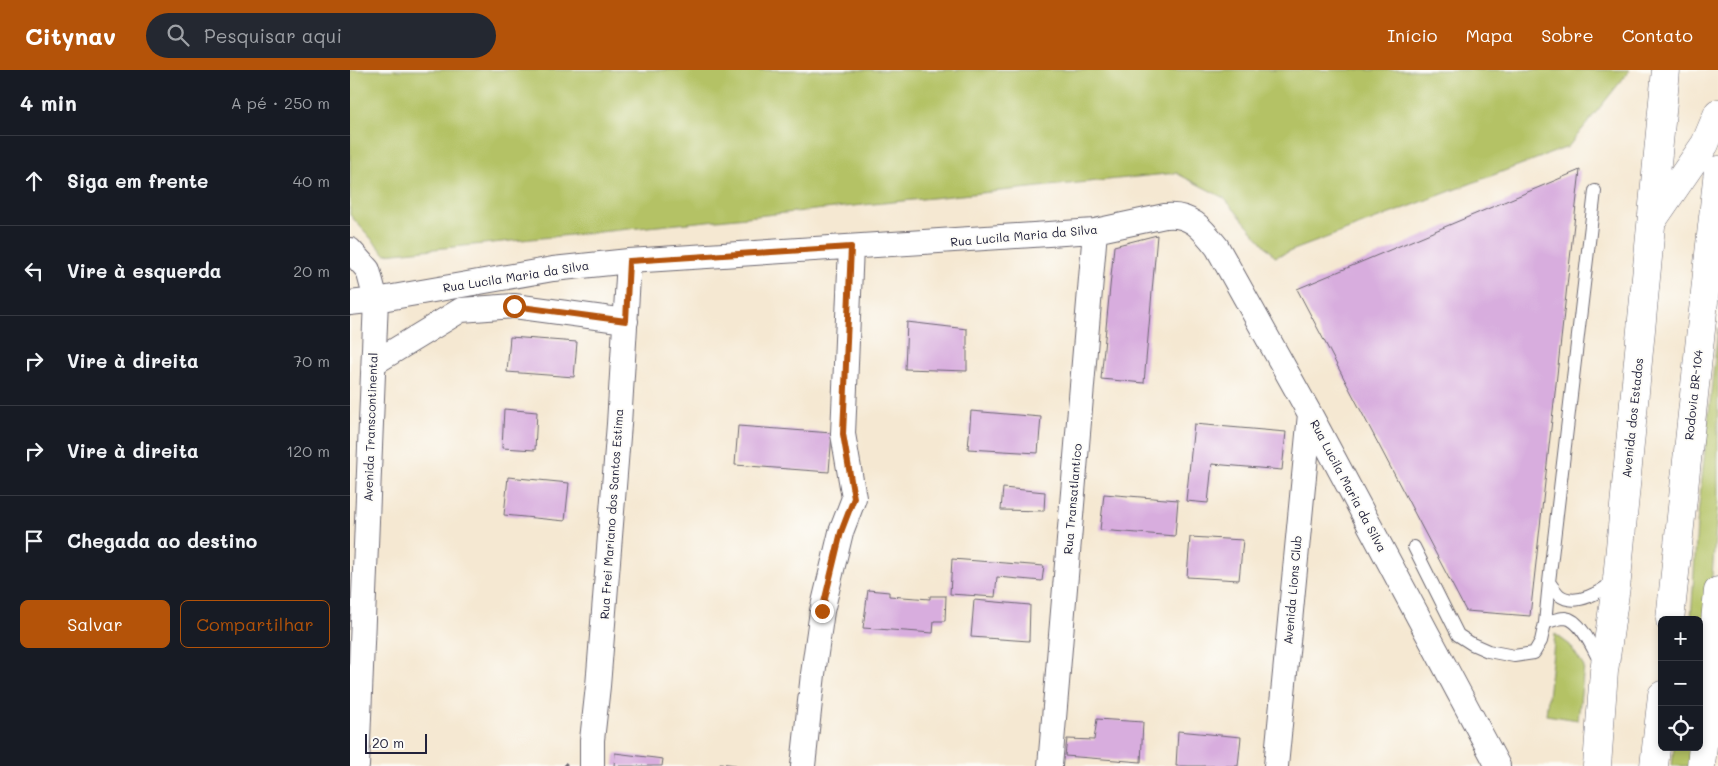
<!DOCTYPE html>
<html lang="pt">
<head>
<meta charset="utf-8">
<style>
  :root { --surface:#171b24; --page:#242831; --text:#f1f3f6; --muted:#9ea1a6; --line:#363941; --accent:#b45309 }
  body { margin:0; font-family:Mali,sans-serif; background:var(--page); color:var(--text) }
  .controls { position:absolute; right:15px; bottom:15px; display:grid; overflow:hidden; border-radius:8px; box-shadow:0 2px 8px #0003 }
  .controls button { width:45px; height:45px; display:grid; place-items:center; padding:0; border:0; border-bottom:1px solid var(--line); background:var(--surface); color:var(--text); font:25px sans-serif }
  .scale { position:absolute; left:15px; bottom:12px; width:62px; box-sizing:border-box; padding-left:5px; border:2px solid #22223b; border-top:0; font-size:14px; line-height:18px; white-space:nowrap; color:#22223b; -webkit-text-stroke:4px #fdfcf7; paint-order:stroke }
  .stop { position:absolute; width:15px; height:15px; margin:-11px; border:4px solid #b45309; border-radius:50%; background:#fff }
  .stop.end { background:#b45309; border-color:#fff; box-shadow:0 1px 5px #0008 }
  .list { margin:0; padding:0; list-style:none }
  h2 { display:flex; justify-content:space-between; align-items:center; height:65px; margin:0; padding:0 20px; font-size:21px }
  h2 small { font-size:16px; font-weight:400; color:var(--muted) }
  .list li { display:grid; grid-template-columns:32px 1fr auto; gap:15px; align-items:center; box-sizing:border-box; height:90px; padding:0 20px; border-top:1px solid var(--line) }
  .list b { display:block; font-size:19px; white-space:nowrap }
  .list em { font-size:16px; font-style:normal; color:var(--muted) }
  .actions { display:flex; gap:10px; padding:15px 20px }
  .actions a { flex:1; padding:11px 0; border:1px solid var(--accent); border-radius:8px; text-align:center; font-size:18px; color:var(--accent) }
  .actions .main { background:var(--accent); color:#fff }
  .icon { flex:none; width:28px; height:28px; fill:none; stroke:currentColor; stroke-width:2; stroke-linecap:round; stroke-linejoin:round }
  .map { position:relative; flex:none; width:1368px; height:696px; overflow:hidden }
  header { display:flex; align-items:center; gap:30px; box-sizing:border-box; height:70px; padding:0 25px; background:var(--accent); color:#fff }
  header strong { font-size:24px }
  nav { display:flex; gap:28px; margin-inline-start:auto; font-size:18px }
  .search { width:350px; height:45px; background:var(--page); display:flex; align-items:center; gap:12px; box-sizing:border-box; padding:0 18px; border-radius:28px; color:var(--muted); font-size:19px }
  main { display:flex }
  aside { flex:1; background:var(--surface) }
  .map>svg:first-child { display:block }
</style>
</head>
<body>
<header>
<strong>Citynav</strong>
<div class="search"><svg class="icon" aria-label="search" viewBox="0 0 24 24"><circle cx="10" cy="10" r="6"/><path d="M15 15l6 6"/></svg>Pesquisar aqui</div>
<nav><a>Início</a><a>Mapa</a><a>Sobre</a><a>Contato</a></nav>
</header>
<main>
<aside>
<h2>4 min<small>A pé · 250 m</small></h2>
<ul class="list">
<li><svg class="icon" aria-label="ahead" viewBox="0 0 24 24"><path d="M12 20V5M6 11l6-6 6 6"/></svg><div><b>Siga em frente</b></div><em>40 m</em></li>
<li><svg class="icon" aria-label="left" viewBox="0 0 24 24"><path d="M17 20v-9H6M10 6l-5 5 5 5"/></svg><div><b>Vire à esquerda</b></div><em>20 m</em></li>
<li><svg class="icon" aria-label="right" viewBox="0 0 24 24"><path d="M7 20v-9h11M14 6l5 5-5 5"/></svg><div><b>Vire à direita</b></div><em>70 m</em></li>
<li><svg class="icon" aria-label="right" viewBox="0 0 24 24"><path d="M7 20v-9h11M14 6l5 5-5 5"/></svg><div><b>Vire à direita</b></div><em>120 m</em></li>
<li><svg class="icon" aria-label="arrive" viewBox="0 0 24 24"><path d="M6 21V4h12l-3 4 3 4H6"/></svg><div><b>Chegada ao destino</b></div></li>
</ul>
<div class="actions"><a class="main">Salvar</a><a>Compartilhar</a></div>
</aside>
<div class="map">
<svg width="1368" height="696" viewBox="0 0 1368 696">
  <rect width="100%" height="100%" fill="#fdfcf7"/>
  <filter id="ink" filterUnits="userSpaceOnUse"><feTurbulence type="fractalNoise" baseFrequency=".02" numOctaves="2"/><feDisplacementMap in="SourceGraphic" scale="10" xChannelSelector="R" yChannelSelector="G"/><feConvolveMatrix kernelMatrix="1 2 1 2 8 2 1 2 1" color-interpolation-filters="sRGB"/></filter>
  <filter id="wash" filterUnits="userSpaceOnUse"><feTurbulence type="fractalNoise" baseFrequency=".0096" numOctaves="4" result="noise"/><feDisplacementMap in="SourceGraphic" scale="20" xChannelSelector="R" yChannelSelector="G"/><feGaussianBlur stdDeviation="1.12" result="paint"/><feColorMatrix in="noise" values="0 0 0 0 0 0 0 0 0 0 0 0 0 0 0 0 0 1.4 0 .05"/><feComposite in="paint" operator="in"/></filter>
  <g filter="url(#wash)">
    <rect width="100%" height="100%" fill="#f5e8d2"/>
    <path fill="#b4c265" stroke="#6b7250" d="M0,0H1280L1218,77L925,187L874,128L826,103L35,184L0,145Z
      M1368,258V432L1361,518L1349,615V550H1341L1347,454Z
      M1205,564L1220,575L1234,597L1228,650L1196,645Z
      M1324,677H1342L1340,696H1322Z"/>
    <g id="blocks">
      <path fill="#d8adde" d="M1230,100L1180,546L1116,541L947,219Z
        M807,165L794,313L751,309L764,176Z
        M557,252L617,259V301L555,299Z
        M160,267L227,272L224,307L157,302Z
        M154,339L187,342L185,380L152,378Z
        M621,341L691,347L688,383L618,379Z
        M844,354L936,362L932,400L862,394L858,433L836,431Z
        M388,356L482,363L479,402L385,395Z
        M158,407L219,413L215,451L154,445Z
        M653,418L695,422L694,441L651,440Z
        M754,424L828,430L825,466L750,460Z
        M840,467L893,470L889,510L837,507Z
        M602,489L694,496L692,511L647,507L645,527L600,524Z
        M518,520L539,522V526L580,529V526H596L595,551H584L583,563L513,558Z
        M624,530L680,535L679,571L621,567Z
        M747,649L793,652L791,692L715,686L717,669L744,670Z
        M828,661L891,667L888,696H826Z
        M265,683L313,689L312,696H264Z
        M370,693L386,695V696H370Z"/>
    </g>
  </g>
  <g filter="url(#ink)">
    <use href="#blocks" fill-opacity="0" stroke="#6c6770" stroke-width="1"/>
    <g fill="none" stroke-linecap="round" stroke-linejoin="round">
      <g stroke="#6c6770" stroke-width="14">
        <path id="service" d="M1245,121L1199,512C1202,516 1205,521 1209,525C1226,538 1252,521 1265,510
          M1064,477L1108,565L1122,574L1138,581L1164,586L1184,583L1191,571L1195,553C1201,551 1208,548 1215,548C1231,549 1244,581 1251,594
          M1195,553L1199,512"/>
      </g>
      <g stroke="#6c6770" stroke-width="26">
        <path id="minor" d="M0,180L18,200L26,230L7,696
          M0,233L26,230L203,199L279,191L745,161L815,146C840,143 852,158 867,177L960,344L1148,696
          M24,293L111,240L164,236L276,251
          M242,696V670L248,616L269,354L279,191
          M453,696L463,604L472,541L491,462L504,428L493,364L501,177
          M700,696L745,161
          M926,696L960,344"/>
      </g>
      <g stroke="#6c6770" stroke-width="29">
        <path id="primary" d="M1247,696L1254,601L1267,509L1316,0"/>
      </g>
      <g stroke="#6c6770" stroke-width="29">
        <path id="trunk" d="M1302,151L1355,74L1368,43
          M1320,550L1368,100
          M1304,696L1312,625
          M1351,696L1368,521"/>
      </g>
      <path stroke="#6c6770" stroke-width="3" stroke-dasharray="4 4" stroke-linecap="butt" d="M214,696L219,691"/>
      <use href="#service" stroke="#fff" stroke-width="12"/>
      <use href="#minor" stroke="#fff" stroke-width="24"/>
      <use href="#primary" stroke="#fff" stroke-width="28"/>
      <use href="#trunk" stroke="#fff" stroke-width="28"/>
    </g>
  </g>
  <g fill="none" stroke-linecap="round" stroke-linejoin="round" filter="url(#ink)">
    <path stroke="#b45309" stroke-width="6" d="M164,236L276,251L279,191L501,177L493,364L504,428L491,462L472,541"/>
  </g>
  <g text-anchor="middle" stroke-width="4" stroke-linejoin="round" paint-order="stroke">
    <g font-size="12" fill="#22223b" stroke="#fdfcf7">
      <text transform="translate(674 166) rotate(-5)" y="4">Rua Lucila Maria da Silva</text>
      <text transform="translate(166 207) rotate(-9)" y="4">Rua Lucila Maria da Silva</text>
      <text transform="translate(1344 325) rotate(-84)" y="4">Rodovia BR-104</text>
      <text transform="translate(1283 348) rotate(-84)" y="4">Avenida dos Estados</text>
      <text transform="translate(21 357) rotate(-88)" y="4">Avenida Transcontinental</text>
      <text transform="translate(998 416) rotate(62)" y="4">Rua Lucila Maria da Silva</text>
      <text transform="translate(723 429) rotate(-85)" y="4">Rua Transatlantico</text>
      <text transform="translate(262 444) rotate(-86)" y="4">Rua Frei Mariano dos Santos Estima</text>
      <text transform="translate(943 520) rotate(-85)" y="4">Avenida Lions Club</text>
    </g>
  </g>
</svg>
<div class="controls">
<button>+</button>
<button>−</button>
<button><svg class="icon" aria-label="locate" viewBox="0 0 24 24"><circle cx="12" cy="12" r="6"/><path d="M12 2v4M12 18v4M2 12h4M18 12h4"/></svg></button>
</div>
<div class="scale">20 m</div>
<div class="stop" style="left:164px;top:236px"></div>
<div class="stop end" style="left:472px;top:541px"></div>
</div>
</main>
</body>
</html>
